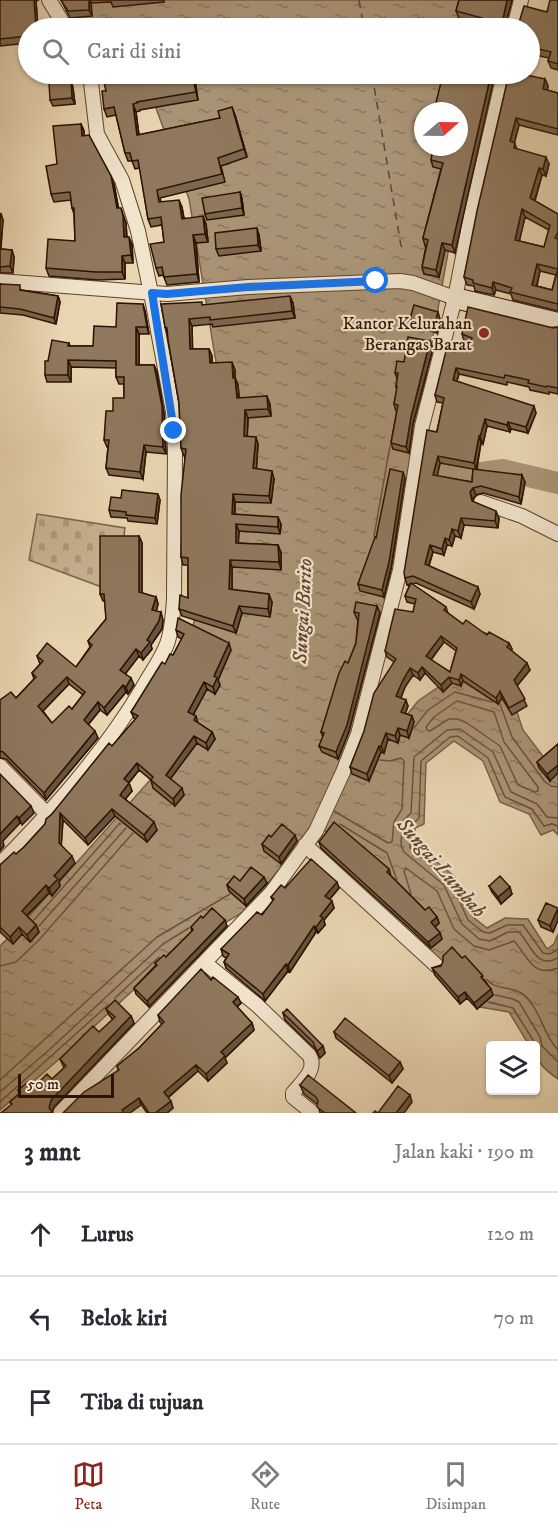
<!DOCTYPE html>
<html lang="id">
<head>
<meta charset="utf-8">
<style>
  :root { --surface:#fff; --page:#f7f7f7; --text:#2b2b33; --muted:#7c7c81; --line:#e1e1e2; --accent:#8f2418 }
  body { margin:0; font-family:"IM FELL DW Pica",serif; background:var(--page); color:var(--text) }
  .controls { position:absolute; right:18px; bottom:18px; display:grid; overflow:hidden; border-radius:6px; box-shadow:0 2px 4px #0004 }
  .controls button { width:54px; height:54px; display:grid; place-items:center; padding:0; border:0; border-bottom:2px solid var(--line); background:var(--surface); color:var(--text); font:30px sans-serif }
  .compass { position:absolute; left:414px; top:102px; width:54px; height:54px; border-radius:50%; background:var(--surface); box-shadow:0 2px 4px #0004; rotate:70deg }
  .scale { position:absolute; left:18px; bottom:15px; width:96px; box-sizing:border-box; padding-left:6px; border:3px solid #2e1200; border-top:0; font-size:16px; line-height:21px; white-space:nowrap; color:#2e1200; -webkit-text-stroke:4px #f1e4cd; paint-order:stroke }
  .stop { position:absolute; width:18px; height:18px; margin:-14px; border:4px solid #1a73e8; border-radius:50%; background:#fff }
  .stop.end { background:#1a73e8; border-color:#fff; box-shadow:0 2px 6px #0008 }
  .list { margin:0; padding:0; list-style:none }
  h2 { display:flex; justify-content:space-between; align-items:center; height:78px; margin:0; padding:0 24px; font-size:26px }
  h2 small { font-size:20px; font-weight:400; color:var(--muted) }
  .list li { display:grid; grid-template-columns:39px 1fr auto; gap:18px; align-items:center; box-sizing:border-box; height:84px; padding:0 24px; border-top:2px solid var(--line) }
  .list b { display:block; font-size:22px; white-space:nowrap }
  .list em { font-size:20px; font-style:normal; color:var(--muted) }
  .icon { flex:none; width:33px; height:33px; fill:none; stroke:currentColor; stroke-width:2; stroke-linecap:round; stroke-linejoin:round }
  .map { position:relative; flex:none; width:558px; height:1113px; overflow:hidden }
  .search { position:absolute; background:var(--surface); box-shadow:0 2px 4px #0004; left:18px; right:18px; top:18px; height:66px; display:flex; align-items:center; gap:15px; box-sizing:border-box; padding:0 21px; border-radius:33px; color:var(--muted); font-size:22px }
  .sheet { height:330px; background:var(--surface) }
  nav { display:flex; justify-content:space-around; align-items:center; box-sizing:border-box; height:84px; border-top:2px solid var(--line); background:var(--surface); font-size:16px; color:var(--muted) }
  nav a { display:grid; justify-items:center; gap:3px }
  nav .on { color:var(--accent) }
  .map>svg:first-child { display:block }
</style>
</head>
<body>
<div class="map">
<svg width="558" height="1113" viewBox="0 0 558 1113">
  <defs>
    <pattern id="cemetery-stones" width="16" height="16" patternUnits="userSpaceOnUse" patternTransform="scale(1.5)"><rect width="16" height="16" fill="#c9b594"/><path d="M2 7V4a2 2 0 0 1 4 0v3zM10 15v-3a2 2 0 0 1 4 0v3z" fill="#ad9b7e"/></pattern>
    <pattern id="water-ripples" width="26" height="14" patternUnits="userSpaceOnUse" patternTransform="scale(1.5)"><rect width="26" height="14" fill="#a99375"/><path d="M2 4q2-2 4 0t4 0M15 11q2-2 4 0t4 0" fill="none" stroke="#8a775e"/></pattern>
  </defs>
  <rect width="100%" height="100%" fill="#e9d6b2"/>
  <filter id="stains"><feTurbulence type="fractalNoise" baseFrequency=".00333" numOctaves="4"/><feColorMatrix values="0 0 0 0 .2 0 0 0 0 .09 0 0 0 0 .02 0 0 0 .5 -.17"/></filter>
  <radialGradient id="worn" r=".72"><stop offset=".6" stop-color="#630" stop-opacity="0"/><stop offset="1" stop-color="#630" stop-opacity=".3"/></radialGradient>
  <path fill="url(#cemetery-stones)" stroke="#7c644a" stroke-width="1.5" d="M37,514L125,528L123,543L99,586L29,560Z"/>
  <path fill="url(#water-ripples)" stroke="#785f46" stroke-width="1.5" fill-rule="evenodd" d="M68,0H493L488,28H82L73,22Z
    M136,74H480L377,649L359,710L388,739L418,701L453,677L511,694L523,730L558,776V835L553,830L541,835L529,814L500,802L483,761L454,741L426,763L424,824L415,828V844L455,877L473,917L487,928L505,918L528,919L547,949L554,944L558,934V1079C545,1070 536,1063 536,1046L529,1045L509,1012L480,1007L391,905L378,863L325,831L312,829L245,911L172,954L57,1061L0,1110V946L22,924L151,779L201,596L210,515L216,362L189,199L148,86ZM423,111H459V147H423Z"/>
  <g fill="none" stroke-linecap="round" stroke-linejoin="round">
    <path stroke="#6c523a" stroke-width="1.5" d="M374,536L390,446
      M457,701L494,712L504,742L538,787V791L535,792L518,785L500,746L467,723L458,719H449L430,731L427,730L426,727L434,717Z
      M500,704L512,737L545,782L551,786L558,787
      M414,728L428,710L455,692L492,702
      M334,811L388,843L392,842L394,822L402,809L404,761L401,758L390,761L380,760
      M558,818L547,817L537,804L511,792L493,752L460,729L447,730L414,757L411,813L404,820L402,827L401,845L404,852L444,885L462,924L479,939L490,941L508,932H519C531,945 537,970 558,958
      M340,824L387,853L397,880
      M558,826L552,824L544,826L532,809L505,797L488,758L458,736L450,737L421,761L419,818L410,827V848L450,880L468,920L483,932L490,933L507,925H523L543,953L550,954L558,949
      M411,894L404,871L406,868L437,891L454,929L474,946L489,950L514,941C528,956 532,978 558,968
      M34,920L120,823
      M39,926L126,828
      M0,966L16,962L38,941L133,833
      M486,979C497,991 508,985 521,993C537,1003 542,1028 552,1042C553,1045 556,1047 558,1050
      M495,995L513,999L519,1002L540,1037L542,1046L558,1062
      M115,998L159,957
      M488,1002L513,1008L533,1040L534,1046
      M0,1080L157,937L230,894
      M0,1092L48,1051L163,944L189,928
      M0,1102L108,1005"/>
    <path stroke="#a99375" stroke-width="22" d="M409,468L461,476L503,470L558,483"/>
    <path stroke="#5f462f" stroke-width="1.5" stroke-dasharray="8 6" stroke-linecap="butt" d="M359,0L364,28
      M372,74L401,246L407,250"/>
    <g stroke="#5d432c" stroke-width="16">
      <path id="street" d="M49,0L66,28
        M514,28L521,0
        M0,281L167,294L248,287L400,281L413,283L455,298
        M481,502L522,516L558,534
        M0,766L48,815
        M305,845L437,966
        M0,864C53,810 103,754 142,689C150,674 161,660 167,644C172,630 173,614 174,599L175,450L173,412L151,293L138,231L122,180L97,134L90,74
        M205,963L257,1005L309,1055C318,1069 302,1082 293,1093V1097L313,1113
        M60,1113L271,893L316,831L343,772L358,734L400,570L422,426L455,298L471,216L504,74"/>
    </g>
    <g stroke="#2e1200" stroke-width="22">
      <path id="secondary" d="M455,298L558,323"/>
    </g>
    <use href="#street" stroke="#f1e4cd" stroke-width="14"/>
    <use href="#secondary" stroke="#f1e4cd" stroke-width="20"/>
  </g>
  <path fill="#7b6750" stroke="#2e1200" stroke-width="1.5" fill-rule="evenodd" d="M0,0H39L36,1L38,28H28V43L0,46Z
    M61,0H164V2L113,7L111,2L91,3L92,16L70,18Z
    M459,0H512L505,26L480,24L459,18L456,11Z
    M558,0V70L551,68L548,61L549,58L530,54V28Z
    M194,74L198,100L140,110V111L136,112L139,135L235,115L247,157L221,166L225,182L160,198L161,202L182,207L184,218L206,224L208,242L196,243L199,282L167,285L163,275L159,276L156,268L164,242L162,225L151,227L148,219L140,168L135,169L132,161H128L125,153L116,115L107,117L104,109L106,91Z
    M509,74L545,79L548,86L547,90L558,93V135L519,125L514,142L517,149L549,164L546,176L542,175L535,201L558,214V311L513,300L511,294L496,290L494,295L475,291L474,286L467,285L464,277ZM525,217L549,230L544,247L519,241ZM540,271L556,275L552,290L537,286Z
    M71,81L73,88L75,104L53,106L50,100Z
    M81,124L84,131V136L114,184L118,208L126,223L127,237L132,244L133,263H125V279L98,280L49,276L46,268L75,241L74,214L72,208L71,200L54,202L51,194L57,164Z
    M459,147L455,253L445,250L439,277L424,274L422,267L426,246H425L423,238L441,169L433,167L431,160Z
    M240,192L242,199L244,215L207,220L205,214Z
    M0,213L3,220L1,249L12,250L14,257L13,273H0Z
    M259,235L261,251L219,256L216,249Z
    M0,284L22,290L58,296L60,302L56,324L23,315L0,313Z
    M293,303L295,318L213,327L212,324L192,326V349H209L212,356V363L235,370V378L238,385L239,398L270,404L271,416L248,418L247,436L258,444L256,469L274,479L271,503L235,502V514L281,524L280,534L239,531L238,543L278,545L281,553V570L232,567V590L272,602L270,617L242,613L236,633L182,616L179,609L188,598V565H183L181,557L185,456H184L181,448L179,403L167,333L165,327L203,305Z
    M145,311L149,334H139V365H154L157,372L164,413L166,454L146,452L143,479L109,475L106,468L108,447H107L104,440L113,411L124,398V384H119L116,377V368L71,367V382H47L45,375L48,361L69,343L70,346H93L116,327Z
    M410,319H440L437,333L412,325Z
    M558,327V394L549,392V394L530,390L529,387L507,382V385L459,374L457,381L536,413L528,433L511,429L510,432L487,426L483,444L481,443L477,469L525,482L521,504L483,493L476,495L473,499V502L499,518L498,528L464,525L461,538L455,536L452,546L447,545L444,555L433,552L429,566L480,594L474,609L416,583L412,584L446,607L448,613L463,624L509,643L512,649L511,651L530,670L517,686L527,706L512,715L502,698L498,704L463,681L461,686L452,683L443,692L425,673L420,680L413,675L405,687L401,698L408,706L405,713L412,716L414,722L409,738L400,735L398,743L388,739L384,753L381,752L369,781L352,774L350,767L394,662L387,657L385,651L413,612L415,604L407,602L405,596L410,584L407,585L405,578L443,403L437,402L435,395L456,352L470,347L471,343L464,341L462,334ZM440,463L473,469L472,482L437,476ZM444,642L456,651L450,672L431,660Z
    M433,348L413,424L409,453L393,449L391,443L397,411H396L394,404L397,390L396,387L397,378L395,373L404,362Z
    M405,478L391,568L384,597L360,591L358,584L376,538Z
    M121,498L160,500L157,524L128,521L127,518L111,517L109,510Z
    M139,536L142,543V593L156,597L158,604L156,611L163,620L162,629L151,645L152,649L143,660L139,656L125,674L134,685L128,694L126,692L107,715L100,710L88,725L98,738L46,800L6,759L0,758V700L16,698L34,679L32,673L40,664L37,656L76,667L90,647L88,641L106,619L105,601H103L100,594ZM69,684L83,695L72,709L52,723L43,711Z
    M377,606L380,613L349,731L338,759L322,752L319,746L323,737L321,732L356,643L358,619H357L354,612Z
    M176,630L231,650L218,680L220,685L215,694L207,689L193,715L196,716L198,723L212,732L215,739L208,750L197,743L170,779L184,795L175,806L153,788L151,780L139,770L129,783L132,791L125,799L157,830L147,842L115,816L88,845L63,820L61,845L75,863L59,881L60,886L52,896L49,893L27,916L36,925L39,932L30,942L22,934L13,944L0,932V865L16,854L24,847L45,824L52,814L135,720L131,712L165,664L173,655L182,639L178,637Z
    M558,744L550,781L539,768L537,762Z
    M271,837L297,841L281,864L264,851L262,844Z
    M319,842L389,869L391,876L425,910L437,917L439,923L435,927L440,933L442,939L431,948L321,848Z
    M240,881L267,883L246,906L229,891L227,885Z
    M489,886L512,894L501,904L492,892Z
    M285,888H339L330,899L334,908L324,920L325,925L318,933L316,932L290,972L288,971L265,1001L226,968L224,962L226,958L223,956L221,949L262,915L273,901L271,897Z
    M558,908V920L553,932L541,927L538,920Z
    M203,918L227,926L149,1007L136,994L134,988L156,965L155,963L166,957L192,931L191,927Z
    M462,958L486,982L493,995L477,1009L467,998L460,1004L435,975L432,968Z
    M211,980L241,1003L237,1007L252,1023L254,1030L225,1058L227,1063L208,1081L198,1071L168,1098L173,1108L167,1113H147L118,1070L117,1066L139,1048L162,1024L160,1022L158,1015Z
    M106,1009L131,1016L134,1023L54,1107L52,1112L11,1104L10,1102L19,1094L18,1090L33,1088L52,1079L64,1068L60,1059L99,1032L113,1020L109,1015Z
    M283,1013L323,1046L325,1053L320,1058L315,1049L285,1020Z
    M334,1032L400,1062L403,1069L392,1083L336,1038Z
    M300,1085L356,1113H320L318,1105L304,1094Z"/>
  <path fill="#645441" stroke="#2e1200" stroke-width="1.5" d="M34,0L36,1L38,28H36Z
    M89,0H90L91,3L92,16L89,10Z
    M507,0H512L505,26L503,19Z
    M192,74H194L198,100L196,92Z
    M491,74H495L455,253L452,245Z
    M545,79L548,86L546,96L543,89Z
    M71,81L73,88L75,104L72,98Z
    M133,104L136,112L140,143L137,135Z
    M232,107L235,115L247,157L244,149Z
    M516,118L519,125L513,149L510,141Z
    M81,124L84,131L85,143L82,136Z
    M546,157L549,164L546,176L543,169Z
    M539,168L542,175L533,206L530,198Z
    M111,176L114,184L120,215L117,208Z
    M240,192L242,199L244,215L242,208Z
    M179,200L182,207L185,226L182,219Z
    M121,208L126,223L127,245L124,237Z
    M522,209L525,217L518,247L515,240Z
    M1,213L3,220L0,255V224Z
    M203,216L206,224L208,242L205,234Z
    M257,228L259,235L261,251L258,245Z
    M193,235L196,243L199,282L197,274Z
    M129,237L132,244L133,263L131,255Z
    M442,243L445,250L439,277L436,270Z
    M12,250L14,257L13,273L10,266Z
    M122,256L125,263V279L122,272Z
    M537,264L540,271L535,292L532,285Z
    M493,282L496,290L494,295L492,288Z
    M58,296L60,302L56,324L54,318Z
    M290,296L293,303L295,318L292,311Z
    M143,304L145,311L149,334L147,327Z
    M438,312L440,319L437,333L434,326Z
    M189,319L192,326L193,357L190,349Z
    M136,327L139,334V372L136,365Z
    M430,341L433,348L413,424L409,453L406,447L411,417Z
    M209,349L212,356V370L210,363Z
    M68,360L71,367V382L68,375Z
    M232,362L235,370V385L233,378Z
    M154,365L157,372L164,413L166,454L163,447Z
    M456,368L459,374L455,387L453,380Z
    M235,378L238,385L240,406L237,398Z
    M267,396L270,404L271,416L268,409Z
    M534,406L536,413L528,433L526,427Z
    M245,410L248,418L247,443L244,436Z
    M485,419L487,426L483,444L480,437Z
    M508,422L511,429L510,432L507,425Z
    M479,436L481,443L476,469L474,463Z
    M256,437L258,444L256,476L253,468Z
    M144,445L146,452L143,479L140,472Z
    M438,456L440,463L436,482L433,475Z
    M272,471L274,479L271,503L269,496Z
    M403,472L405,478L391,568L384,597L382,590Z
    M522,475L525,482L521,504L519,497Z
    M473,488L476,495L473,499L475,508L470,492Z
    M158,494L160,500L157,524L155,518Z
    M233,494L235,502L234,521L232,514Z
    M496,511L499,518L498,528L495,521Z
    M278,517L281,524L280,534L278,527Z
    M461,518L464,525L461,538L458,531Z
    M236,524L239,531L238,551L236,543Z
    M452,529L455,536L452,546L449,540Z
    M139,536L142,543V599L139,592Z
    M445,538L447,545L444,555L442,549Z
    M278,545L281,553V570L279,562Z
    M430,545L433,552L427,571L425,564Z
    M230,560L232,567V597L229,589Z
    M478,587L480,594L474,609L471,602Z
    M269,594L272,602L270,617L268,609Z
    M156,597L158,604L155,617L152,610Z
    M239,606L242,613L236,633L233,626Z
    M377,606L380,613L349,731L338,759L336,752Z
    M161,612L163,620L162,629L151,645L152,649L143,660L141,653Z
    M441,636L444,642L428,663L426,656Z
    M229,643L231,650L218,680L220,685L215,694L213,687L214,676Z
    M509,643L512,649L509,654L507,647Z
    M136,649L139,656L123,677L120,670Z
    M527,663L530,670L516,687L514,680Z
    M422,667L425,673L420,680L418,673Z
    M410,668L413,675L405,687L399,702L396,696L403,680Z
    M461,674L463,681L461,686L459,680Z
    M67,677L69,684L41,713L38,706Z
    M449,677L452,683L443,692L441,685Z
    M131,678L134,685L128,694L126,687Z
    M204,682L207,689L191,719L188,712Z
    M123,685L126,692L107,715L104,708Z
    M500,691L502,698L498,704L496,698Z
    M406,700L408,706L404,718L401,712Z
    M98,702L100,710L86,727L84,720Z
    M412,716L414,722L409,738L407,731Z
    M398,728L400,735L398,743L395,736Z
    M95,731L98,738L46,800L44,793Z
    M212,732L215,739L208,750L206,743Z
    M386,733L388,739L384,753L381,746Z
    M194,736L197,743L168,782L166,775Z
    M379,746L381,752L369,781L367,774Z
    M137,763L139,770L126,786L124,779Z
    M558,765V773L550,781L547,774Z
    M129,783L132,791L123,802L120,795Z
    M182,788L184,795L175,806L173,799Z
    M31,806L34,813L22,825L19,818Z
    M112,809L115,816L88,845L85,838Z
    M60,813L63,820L61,850L59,843Z
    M17,816L20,823L3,841L4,846L0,851V834Z
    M154,822L157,830L147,842L144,835Z
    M295,835L297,841L281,864L279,857Z
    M72,856L75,863L59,881L60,886L52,896L49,888L54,876Z
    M264,877L267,883L246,906L244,899Z
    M337,882L339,888L327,902L325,896Z
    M46,885L49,893L24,918L22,911Z
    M510,887L512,894L501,904L498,897Z
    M332,901L334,908L324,920L325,925L318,933L316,927L320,916Z
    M558,908V920L553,932L550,926Z
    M437,917L439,923L434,928L431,922Z
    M225,920L227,926L149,1007L147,1001Z
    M36,925L39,932L30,942L27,935Z
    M314,926L316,932L290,972L288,965Z
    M19,927L22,934L13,944L10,937Z
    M440,933L442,939L431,948L428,942Z
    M286,964L288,971L265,1001L263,994Z
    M491,989L493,995L477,1009L474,1003Z
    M465,992L467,998L460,1004L458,997Z
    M238,997L241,1003L235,1009L233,1002Z
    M131,1016L134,1023L54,1107L52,1113L49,1108L51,1100Z
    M252,1023L254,1030L225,1058L227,1063L208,1081L206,1074L221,1052Z
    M323,1046L325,1053L320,1058L317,1051Z
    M400,1062L403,1069L392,1083L389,1076Z
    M196,1065L198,1071L166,1099L164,1092Z
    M410,1095L412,1102L404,1113H396Z
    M139,1098L141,1105L130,1113H123L122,1110Z
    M171,1101L173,1108L167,1113H155Z"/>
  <path fill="#8f785d" stroke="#2e1200" stroke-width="1.5" fill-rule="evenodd" d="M0,0H34L36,28H28V36L0,39Z
    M61,0H89V10L68,11Z
    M459,0H507L503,19L506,28H509H479L482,18L456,11Z
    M550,0H558V64L548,61L551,52L530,47V28H515L518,26L524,6L547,12Z
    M102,74H192L196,92L137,102V103L133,104L137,135L220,118L218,111L232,107L244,149L218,158L222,174L157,190L159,202L179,200L182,219L203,216L205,234L193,235L197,274L164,277L162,267L156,268L150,244L164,242L161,217L148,219L138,160L132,161L130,153H125L114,107L104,109L102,91H106Z
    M443,74H491L452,245L442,243L436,270L422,267L428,240L423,238L443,163L431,160L433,147H459V111H434Z
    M509,74H522L545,79L543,89L558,93V129L516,118L510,141L515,143L514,148L546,157L543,169L539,168L530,198L558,214V232L555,238L558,239V304L510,292L512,288L493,282L492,288L473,283V280L464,277L477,211ZM522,209L550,225L544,247L515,240ZM537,264L558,269L552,290L532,285Z
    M71,81L72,98L50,100L49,83Z
    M81,124L82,136L89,135L111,176L117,208H121L123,216L124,237H129L131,255L122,256V272H96L46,268L48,239L75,241L74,208H72L70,192L51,194L46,166L57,164L53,126Z
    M240,192L242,208L205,214L202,198Z
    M257,228L258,245L216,249L215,233Z
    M0,249L12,250L10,266L0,267Z
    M0,284L20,285V290L58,296L54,318L20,309L0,307Z
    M290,296L292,311L210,320V317L189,319L190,349H209L210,363L232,362L233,378H235L237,398L267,396L268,409L245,410L244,436L256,437L253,468L272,471L269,496L233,494L232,514L278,517V527L236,524V543L278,545L279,562L230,560L229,589L269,594L268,609L239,606L233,626L179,609L180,595L188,598V558L181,557V495L186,449L181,448L179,403L168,340L167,328L165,327L161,304L202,302V305Z
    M117,303L143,304L147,327H136V365H154L162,406L163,447L144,445L140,472L106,468L109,440H104L106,411H113V398H124V377H116V361L68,360V375H45V361H48L52,340L69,343L68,346H93L94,326L116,327Z
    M414,305L438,312L434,326L410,319Z
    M468,307L553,328L558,327V388L547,386L546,387L528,383L529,380L505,375L504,378L456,368L453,380L534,406L526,427L508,422L507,425L485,419L480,437L479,436L474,463L438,456L433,475L472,482L473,469L522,475L519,497L481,486L473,488L470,492L472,501L496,511L495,521L461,518L458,531L452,529L449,540L445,538L442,549L430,545L425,564L478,587L471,602L413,576L405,578L404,573L427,430L437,432L444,398L435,395L446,351L456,352L457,346L470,347L472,338L462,334Z
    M408,337L430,341L411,417L406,447L391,443L398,405L394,404L397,387H396L398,373H395L397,361L404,362Z
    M390,469L403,472L389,562L382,590L358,584L375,537L376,538Z
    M122,490L158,494L155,518L126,515V512L109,510L111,497L121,498Z
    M100,536H139V592L156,597L152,610L161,612L159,621L147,640L150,642L141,653L136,649L120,670L131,678L126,687L123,685L104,708L98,702L84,720L95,731L44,793L3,752L0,751V700L11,692L16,698L36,677L32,673L43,661L37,656L47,643L76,667L92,645L88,641L106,619L104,594H100ZM67,677L85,692L72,709L69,706L52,723L38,706Z
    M411,583L446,607L444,610L463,624L466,620L487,635L489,632L509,643L507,647L527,663L514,680L525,699L509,708L500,691L496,698L461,674L459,680L449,677L441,685L422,667L418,673L410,668L403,680L396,696L406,700L401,712L412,716L407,731L398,728L395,736L386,733L381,746H379L367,774L350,767L364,731L374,693L396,659L385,651L395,609L413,612L416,599L405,596ZM441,636L457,648L450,672L426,656Z
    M356,602L377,606L347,725L336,752L319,746L324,733L321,732L339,673L345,661L348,663L356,643L359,613L354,612Z
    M178,618L229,643L214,676L217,678L213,687L204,682L188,712L196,716L194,720L212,732L206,743L194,736L166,775L182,788L173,799L151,780L153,777L137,763L124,779L129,783L120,795L154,822L144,835L112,809L85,838L60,813L59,843L72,856L54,876L58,879L49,888L46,885L22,911L36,925L27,935L19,927L10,937L0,927V865L14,852L16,854L24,847L45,824L46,819L52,814L109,743L112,746L138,716L131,712L162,662L165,664L170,654L173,655L184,634L176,630Z
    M558,744V765L547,774L537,762Z
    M0,774L31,806L19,818L17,816L0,834Z
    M334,822L389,869L387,872L425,910L429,907L437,917L431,922L440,933L428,942L319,842Z
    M282,824L295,835L279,857L262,844L269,835L271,837Z
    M311,859L337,882L325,896L332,901L320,916L323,918L316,927L314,926L288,965L286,964L263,994L224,962L229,954L221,949L257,912L262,915L274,899L271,897L281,885L285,888Z
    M251,867L264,877L244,899L227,885L234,876L240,881Z
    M500,876L510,887L498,897L489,886Z
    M546,903L558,908L550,926L538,920Z
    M212,908L225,920L147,1001L134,988L157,965L155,963L164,955L166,957L193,930L191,927L201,916L203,918Z
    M452,947L462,958L465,956L483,976L481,977L491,989L474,1003L465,992L458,997L432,968L441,966L443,961V956Z
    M201,969L211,980L213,977L238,997L233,1002L252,1023L221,1052L225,1056L206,1074L196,1065L164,1092L171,1101L155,1113H149L139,1098L122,1110L124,1113H63L84,1092L119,1070L117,1066L139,1048L164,1022L158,1015Z
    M115,1000L131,1016L51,1100L49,1108L53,1113H1L12,1104L10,1102L20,1093L18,1090L28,1082L33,1088L47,1074L52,1079L66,1066L60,1059L93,1026L99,1032L115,1017L106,1009Z
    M287,1009L323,1046L317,1051L313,1042L283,1013Z
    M345,1018L400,1062L389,1076L334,1032Z
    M308,1075L356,1113H325L317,1107L318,1101L316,1097L300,1085Z
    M398,1086L410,1095L396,1113H373L375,1111L378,1113Z"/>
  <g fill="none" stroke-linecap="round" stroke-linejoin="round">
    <path stroke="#1a73e8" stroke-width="8" d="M174,431L152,293L167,294L248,287L376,281"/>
  </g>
  <circle fill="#8f2418" stroke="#f1e4cd" stroke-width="2" cx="484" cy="333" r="6"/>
  <g text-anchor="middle" stroke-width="4.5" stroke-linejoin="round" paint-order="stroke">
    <g font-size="18" fill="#2e1200" stroke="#f1e4cd" text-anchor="end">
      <text x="472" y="329">Kantor Kelurahan<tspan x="472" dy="21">Berangas Barat</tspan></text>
    </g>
    <g font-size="20" font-style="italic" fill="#5f462f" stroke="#f1e4cd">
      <text transform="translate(302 611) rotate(-87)" y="7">Sungai Barito</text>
      <text transform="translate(442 867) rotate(49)" y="7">Sungai Lumbah</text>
    </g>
  </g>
  <rect width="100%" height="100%" filter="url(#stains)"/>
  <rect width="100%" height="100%" fill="url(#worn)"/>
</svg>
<div class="controls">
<button><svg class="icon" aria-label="layers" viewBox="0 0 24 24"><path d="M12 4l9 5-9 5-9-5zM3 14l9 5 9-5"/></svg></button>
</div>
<svg class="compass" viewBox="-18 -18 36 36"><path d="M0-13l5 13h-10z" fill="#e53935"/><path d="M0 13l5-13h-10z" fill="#7c7c81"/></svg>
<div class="scale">50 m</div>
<div class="stop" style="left:376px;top:281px"></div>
<div class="stop end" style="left:174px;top:431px"></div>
<div class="search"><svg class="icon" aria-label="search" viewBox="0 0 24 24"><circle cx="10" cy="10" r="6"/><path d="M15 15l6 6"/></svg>Cari di sini</div>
</div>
<section class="sheet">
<h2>3 mnt<small>Jalan kaki · 190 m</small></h2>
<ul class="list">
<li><svg class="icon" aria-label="ahead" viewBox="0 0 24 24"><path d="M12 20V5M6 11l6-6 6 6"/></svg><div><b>Lurus</b></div><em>120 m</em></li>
<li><svg class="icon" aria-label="left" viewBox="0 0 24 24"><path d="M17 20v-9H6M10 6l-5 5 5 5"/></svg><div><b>Belok kiri</b></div><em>70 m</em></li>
<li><svg class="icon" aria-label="arrive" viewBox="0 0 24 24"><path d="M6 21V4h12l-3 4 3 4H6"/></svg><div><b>Tiba di tujuan</b></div></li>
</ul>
</section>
<nav>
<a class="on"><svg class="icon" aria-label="map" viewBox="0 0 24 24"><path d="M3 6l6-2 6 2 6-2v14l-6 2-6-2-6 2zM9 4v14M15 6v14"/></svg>Peta</a>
<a><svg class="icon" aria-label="directions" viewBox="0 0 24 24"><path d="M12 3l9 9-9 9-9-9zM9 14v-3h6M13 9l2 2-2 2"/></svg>Rute</a>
<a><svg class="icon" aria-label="saved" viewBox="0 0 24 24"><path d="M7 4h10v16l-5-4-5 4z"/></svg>Disimpan</a>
</nav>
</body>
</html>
